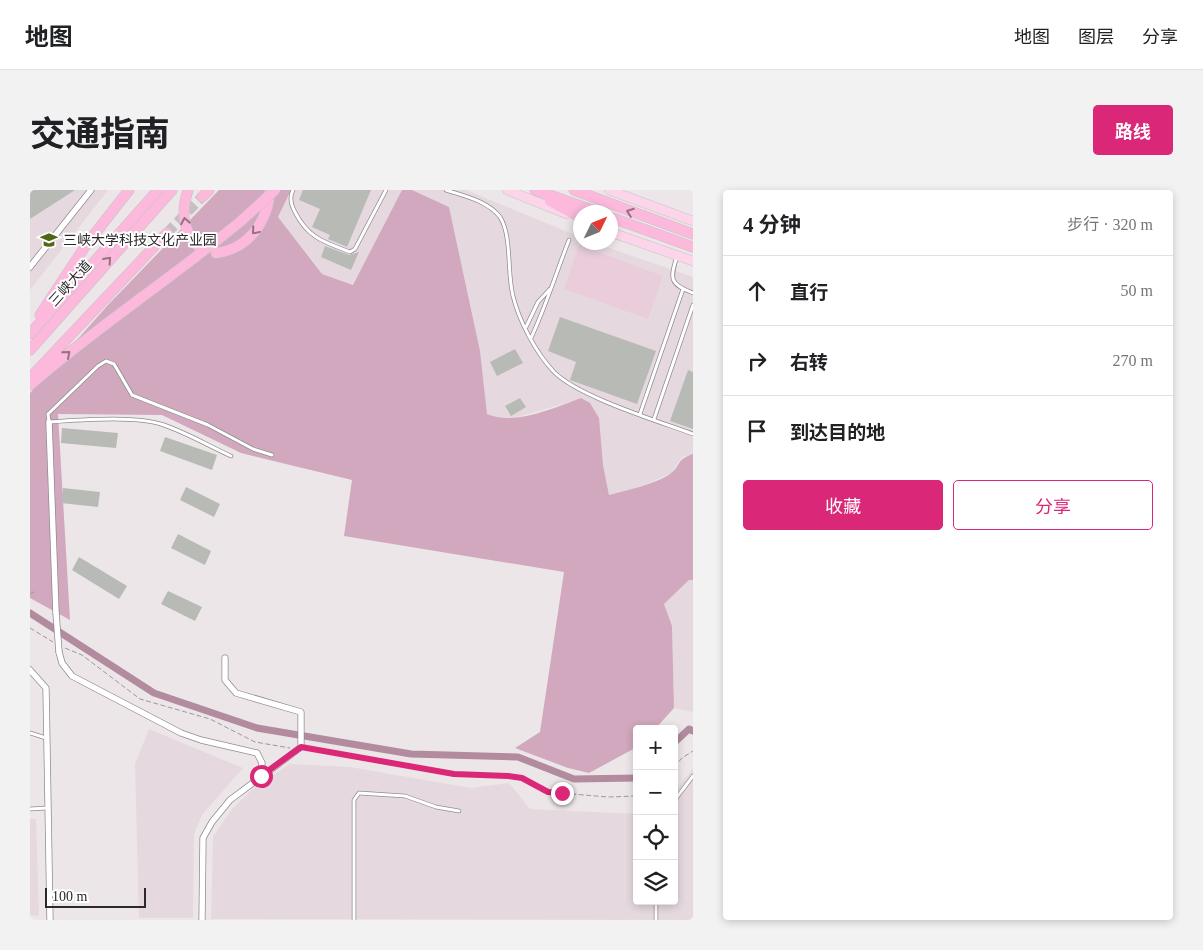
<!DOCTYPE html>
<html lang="zh">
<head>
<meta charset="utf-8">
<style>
  :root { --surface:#fff; --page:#f2f2f2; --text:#202124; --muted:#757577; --line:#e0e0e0; --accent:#db2777 }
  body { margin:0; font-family:"Times New Roman","Noto Sans SC",serif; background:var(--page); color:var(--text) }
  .controls { position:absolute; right:15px; bottom:15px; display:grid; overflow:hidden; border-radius:5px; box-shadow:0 2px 8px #0003 }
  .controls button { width:45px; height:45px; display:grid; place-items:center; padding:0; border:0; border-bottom:1px solid var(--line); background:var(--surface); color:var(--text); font:25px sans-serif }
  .compass { position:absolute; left:543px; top:15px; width:45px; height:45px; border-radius:50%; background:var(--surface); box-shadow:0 2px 8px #0003; rotate:47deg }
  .scale { position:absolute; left:15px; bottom:12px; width:101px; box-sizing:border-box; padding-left:5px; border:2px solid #2b292a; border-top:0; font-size:14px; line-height:18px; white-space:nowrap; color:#2b292a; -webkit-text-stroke:4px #fff; paint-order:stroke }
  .stop { position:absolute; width:15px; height:15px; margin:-11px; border:4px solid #db2777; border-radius:50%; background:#fff }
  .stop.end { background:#db2777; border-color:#fff; box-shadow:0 1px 5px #0008 }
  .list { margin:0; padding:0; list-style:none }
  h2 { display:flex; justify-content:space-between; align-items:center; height:65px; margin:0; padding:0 20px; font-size:21px }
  h2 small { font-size:16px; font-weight:400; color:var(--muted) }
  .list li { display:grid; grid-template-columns:32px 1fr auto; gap:15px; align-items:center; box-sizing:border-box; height:70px; padding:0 20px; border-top:1px solid var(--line) }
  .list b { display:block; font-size:19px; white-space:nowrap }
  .list em { font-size:16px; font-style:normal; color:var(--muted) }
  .actions { display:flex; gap:10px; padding:15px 20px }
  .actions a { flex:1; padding:11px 0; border:1px solid var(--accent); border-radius:5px; text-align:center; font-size:18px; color:var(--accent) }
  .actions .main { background:var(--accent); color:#fff }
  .icon { flex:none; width:28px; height:28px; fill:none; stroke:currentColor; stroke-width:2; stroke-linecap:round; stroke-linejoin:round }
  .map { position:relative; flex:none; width:663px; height:730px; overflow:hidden; border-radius:5px }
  header { display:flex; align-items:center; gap:30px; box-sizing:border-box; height:70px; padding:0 25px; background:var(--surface); border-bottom:1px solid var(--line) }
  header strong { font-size:24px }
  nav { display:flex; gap:28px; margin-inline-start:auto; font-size:18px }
  .intro { display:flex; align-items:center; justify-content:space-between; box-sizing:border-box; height:120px; padding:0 30px }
  h1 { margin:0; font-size:35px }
  .button { padding:12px 22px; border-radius:5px; background:var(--accent); color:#fff; font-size:18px; font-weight:700 }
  main { display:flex; gap:30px; padding:0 30px }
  aside { flex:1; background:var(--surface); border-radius:5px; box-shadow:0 2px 8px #0003 }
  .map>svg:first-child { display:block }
</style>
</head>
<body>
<header>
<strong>地图</strong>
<nav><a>地图</a><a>图层</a><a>分享</a></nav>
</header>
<div class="intro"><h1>交通指南</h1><a class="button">路线</a></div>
<main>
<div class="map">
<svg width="663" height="730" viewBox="0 0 663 730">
  <rect width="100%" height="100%" fill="#ece6e9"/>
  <path fill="#e6d8df" d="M0,0H78L0,100Z
    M261,0H372L324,95L292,84L248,27Z
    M382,0H436L550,47V52L565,53L663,87V264L652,267L640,284L604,299L579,305L573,275L550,209L488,227L467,228L457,224L450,161L419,17Z
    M659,390H663V522L644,518L642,436L634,414Z
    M119,539L213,578L172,625L164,644L163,728H109L105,574Z
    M260,574L320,577L441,598L479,593L500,619L607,624V711H644V603L663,578V730L181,729L183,647L202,619L226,596Z
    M0,629H6L9,726L0,725Z"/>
  <path fill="#e9cddb" d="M549,55L633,86L618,129L534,99Z"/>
  <path fill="#d1a8bd" d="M189,0H261L248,27L292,84L323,95L372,0H382L419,17L450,161L457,224C484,236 524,218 551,208L560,213L569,228L573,275L579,305C595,301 628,293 640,284C652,275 645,270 663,264V390H659L634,414L642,436L644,518L625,539H607V557L559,583L538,578L485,558L510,542L534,382L314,346L322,290L211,263L132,225L28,224L40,430L0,408V203L77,116Z"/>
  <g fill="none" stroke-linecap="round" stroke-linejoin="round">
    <path stroke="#b28b9f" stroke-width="7" d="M0,423L124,503L227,538L381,564L488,567L544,589L607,588
      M644,553L659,539L663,541"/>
  </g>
  <path fill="#b8bab5" d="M0,0H45L0,29Z
    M273,0H341L317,57L320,58L298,49L300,45L282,37L290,19L269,10Z
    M295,56L319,65L329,62L321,80L291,67Z
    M530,127L626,161L607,214L540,190L546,172L518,161Z
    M485,159L493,173L467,186L460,172Z
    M658,180L663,182V239L640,231Z
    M490,208L496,217L481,226L475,216Z
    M32,238L88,243L86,258L31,253Z
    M135,247L187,265L182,280L130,261Z
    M156,297L190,314L184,327L150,310Z
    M33,298L70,302L68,317L31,313Z
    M148,344L181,361L175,375L141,358Z
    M49,367L97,396L89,409L42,380Z
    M138,401L172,417L165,431L131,414Z"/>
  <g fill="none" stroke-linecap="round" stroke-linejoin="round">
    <path stroke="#c5c0c3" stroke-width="10" stroke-dasharray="10 5" stroke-linecap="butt" d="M137,43L172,7"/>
    <g stroke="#918c8f" stroke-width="4.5">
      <path id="lane" d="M263,0C259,8 261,15 265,22C278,48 294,52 320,62L325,59L356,0
        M416,0C434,6 458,11 470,27C482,45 477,84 483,106C489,131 506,163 524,182C549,207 628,231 663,244
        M647,66C640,89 639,94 663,103
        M496,137L508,112L520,99
        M501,148C516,116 526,83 539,50
        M610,224L653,99
        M624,229L663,115
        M201,266C179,256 157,243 134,235C105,225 50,230 19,232L18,224L68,176L76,171L84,174L102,205L178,235L223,259L242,265
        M0,543L16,548
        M644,611L663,586
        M0,619L17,618
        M324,730V610L329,603L375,606L406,617L429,621
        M626,730V711"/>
    </g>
    <g stroke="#918c8f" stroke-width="7">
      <path id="street" d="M0,77L61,0
        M19,232L26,423
        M29,462L32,473L42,486L151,543L171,550L227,563L232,573L231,586
        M0,480L16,498L20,730
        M172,730L173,648L182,632L200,610L271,557V522L206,503L195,490V468"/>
    </g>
    <g stroke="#c4c3c3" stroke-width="10">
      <path id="primary" d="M477,0L537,24
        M579,0L663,31
        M580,42L663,71"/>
    </g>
    <g stroke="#c4c3c3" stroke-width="11">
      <path id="highway" d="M158,0C151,22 152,42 170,58
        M505,0L568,22
        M544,0L663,44
        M172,7L179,0
        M520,11L550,27
        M580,27L663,57
        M186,63C219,59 238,31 240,0
        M10,125L56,55L99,0
        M0,144L128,0
        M0,160L142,0
        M0,188L137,43
        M0,195C68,136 142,88 211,31"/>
    </g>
    <path stroke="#9c989a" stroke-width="1" stroke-dasharray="5 2.5" stroke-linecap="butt" d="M0,404L6,401
      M0,438L23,452
      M35,458L52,465L110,509L180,529L225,552L260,558
      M277,558L424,584L478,586L492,589L518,602L578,607L607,606
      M644,577L652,568L663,561"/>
    <use href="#lane" stroke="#fff" stroke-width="3"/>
    <use href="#street" stroke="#fff" stroke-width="5.5"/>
    <use href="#primary" stroke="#fdd5ea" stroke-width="9"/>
    <use href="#highway" stroke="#fcb9dc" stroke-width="10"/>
    <g stroke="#918c8f" stroke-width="7" stroke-linecap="butt">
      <path id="street-bridge" d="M26,423L29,462"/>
    </g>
    <g stroke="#c4c3c3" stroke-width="11" stroke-linecap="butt">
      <path id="highway-bridge" d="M211,31L245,0"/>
    </g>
    <use href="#street-bridge" stroke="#fff" stroke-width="5.5"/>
    <use href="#highway-bridge" stroke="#fcb9dc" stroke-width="10"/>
  </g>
  <defs><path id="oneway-chevron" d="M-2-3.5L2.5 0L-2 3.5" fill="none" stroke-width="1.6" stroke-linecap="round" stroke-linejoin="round" transform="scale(1.25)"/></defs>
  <g stroke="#947183">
    <use href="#oneway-chevron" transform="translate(600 22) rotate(-160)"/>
    <use href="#oneway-chevron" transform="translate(155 31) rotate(-100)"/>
    <use href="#oneway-chevron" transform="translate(225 41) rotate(130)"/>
    <use href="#oneway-chevron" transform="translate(78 70) rotate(-48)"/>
    <use href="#oneway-chevron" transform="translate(37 164) rotate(-41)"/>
  </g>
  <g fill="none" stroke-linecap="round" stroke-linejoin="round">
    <path stroke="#db2777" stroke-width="6" d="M231,586L271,557L424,584L478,586L492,588L518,602L532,603"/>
  </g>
  <defs>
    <g id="school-bare" transform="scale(1.35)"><path d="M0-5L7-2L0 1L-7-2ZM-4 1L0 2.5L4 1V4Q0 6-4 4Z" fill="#506716" stroke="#fff" stroke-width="2.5" paint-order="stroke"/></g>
  </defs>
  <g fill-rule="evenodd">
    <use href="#school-bare" x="19" y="50"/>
  </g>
  <g text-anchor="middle" stroke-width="4" stroke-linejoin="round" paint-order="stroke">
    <g font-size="14" fill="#2b292a" stroke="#fff" text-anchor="start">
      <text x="33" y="55">三峡大学科技文化产业园</text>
    </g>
    <g font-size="14" fill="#2b292a" stroke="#fff">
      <text transform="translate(40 93) rotate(-48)" y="5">三峡大道</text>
    </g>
  </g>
</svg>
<div class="controls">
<button>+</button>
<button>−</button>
<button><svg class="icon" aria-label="locate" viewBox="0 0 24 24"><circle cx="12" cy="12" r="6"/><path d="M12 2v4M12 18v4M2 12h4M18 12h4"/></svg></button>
<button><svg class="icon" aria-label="layers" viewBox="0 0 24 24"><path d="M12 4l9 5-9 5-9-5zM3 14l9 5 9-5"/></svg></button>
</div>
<svg class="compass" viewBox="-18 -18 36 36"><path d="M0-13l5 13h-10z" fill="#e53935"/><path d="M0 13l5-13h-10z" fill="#757577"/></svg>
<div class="scale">100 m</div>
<div class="stop" style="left:231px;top:586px"></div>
<div class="stop end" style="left:532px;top:603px"></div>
</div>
<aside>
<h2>4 分钟<small>步行 · 320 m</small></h2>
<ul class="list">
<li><svg class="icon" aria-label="ahead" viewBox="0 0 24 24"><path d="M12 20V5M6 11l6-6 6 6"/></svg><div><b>直行</b></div><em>50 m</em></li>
<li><svg class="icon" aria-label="right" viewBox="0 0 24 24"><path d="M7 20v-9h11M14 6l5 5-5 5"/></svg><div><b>右转</b></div><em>270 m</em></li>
<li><svg class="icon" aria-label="arrive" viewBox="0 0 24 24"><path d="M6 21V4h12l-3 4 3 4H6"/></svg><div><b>到达目的地</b></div></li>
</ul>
<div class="actions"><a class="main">收藏</a><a>分享</a></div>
</aside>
</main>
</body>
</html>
